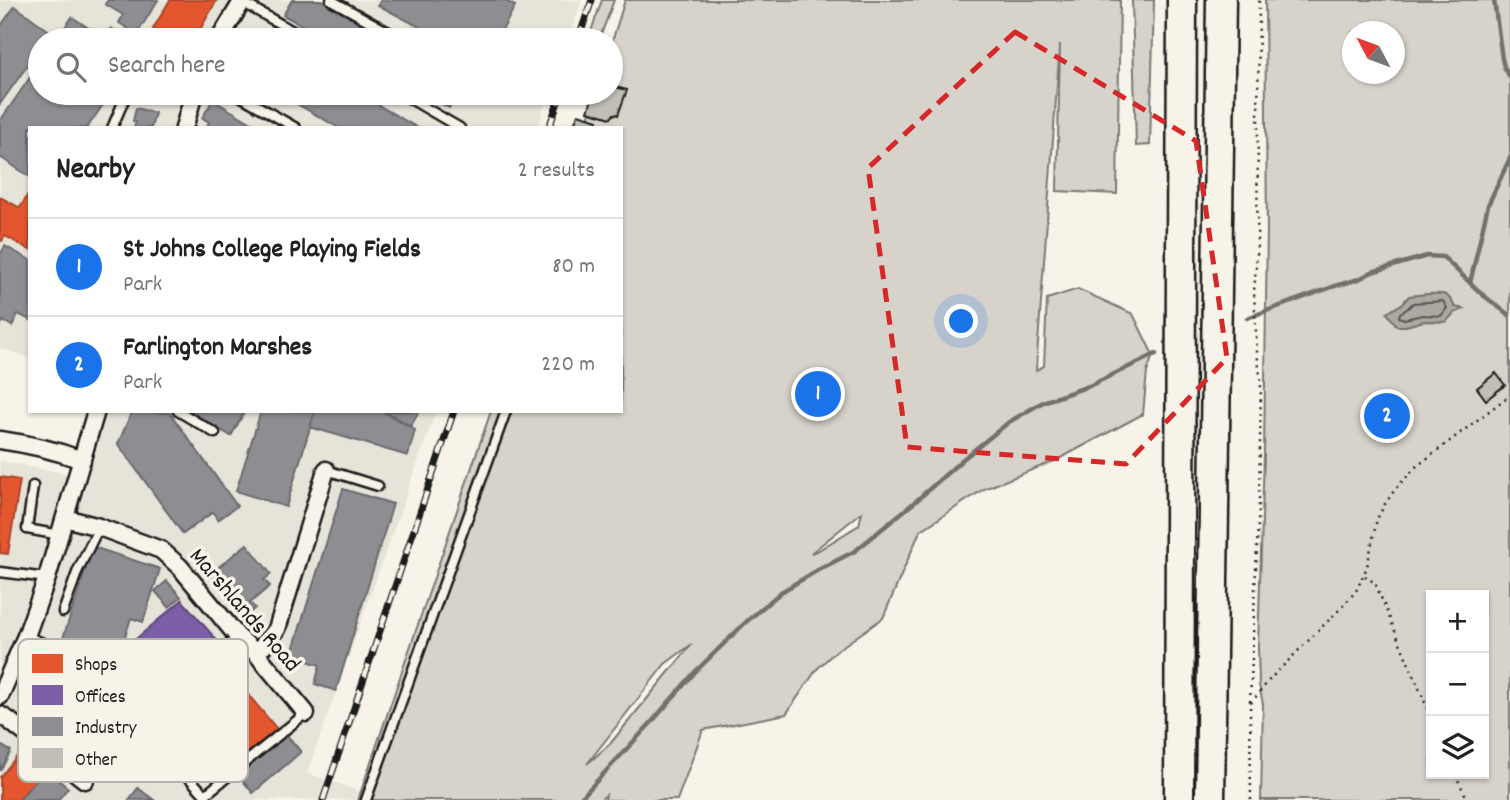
<!DOCTYPE html>
<html lang="en">
<head>
<meta charset="utf-8">
<style>
  :root { --surface:#fff; --page:#f6f6f6; --text:#222; --muted:#767676; --line:#e0e0e0; --accent:#1a73e8 }
  body { margin:0; font-family:Dekko,sans-serif; background:var(--page); color:var(--text) }
  .controls { position:absolute; right:21px; bottom:21px; display:grid; overflow:hidden; border-radius:0px; box-shadow:0 2px 5px #0004 }
  .controls button { width:63px; height:63px; display:grid; place-items:center; padding:0; border:0; border-bottom:2px solid var(--line); background:var(--surface); color:var(--text); font:35px sans-serif }
  .compass { position:absolute; left:1342px; top:21px; width:63px; height:63px; border-radius:50%; background:var(--surface); box-shadow:0 2px 5px #0004; rotate:311deg }
  .you { position:absolute; left:962px; top:322px; width:24px; height:24px; margin:-18px; border:5px solid #fff; border-radius:50%; background:#1a73e8; box-shadow:0 0 0 10px #1a73e833 }
  .badge { display:grid; place-items:center; width:46px; height:46px; border-radius:50%; background:var(--accent); color:#fff; font-size:23px; font-weight:700 }
  .pin { position:absolute; translate:-50% -50%; border:4px solid #fff; box-shadow:0 2px 7px #0006 }
  .list { margin:0; padding:0; list-style:none }
  h2 { display:flex; justify-content:space-between; align-items:center; height:91px; margin:0; padding:0 28px; font-size:30px }
  h2 small { font-size:23px; font-weight:400; color:var(--muted) }
  .list li { display:grid; grid-template-columns:46px 1fr auto; gap:21px; align-items:center; box-sizing:border-box; height:98px; padding:0 28px; border-top:2px solid var(--line) }
  .list b { display:block; font-size:26px; white-space:nowrap }
  .list p { margin:0; font-size:23px; white-space:nowrap; color:var(--muted) }
  .list em { font-size:23px; font-style:normal; color:var(--muted) }
  .icon { flex:none; width:38px; height:38px; fill:none; stroke:currentColor; stroke-width:2; stroke-linecap:round; stroke-linejoin:round }
  .map { position:relative; flex:none; width:1510px; height:800px; overflow:hidden }
  .search { position:absolute; background:var(--surface); box-shadow:0 2px 5px #0004; left:28px; top:28px; width:595px; height:77px; display:flex; align-items:center; gap:18px; box-sizing:border-box; padding:0 24px; border-radius:38px; color:var(--muted); font-size:26px }
  .panel { position:absolute; background:var(--surface); box-shadow:0 2px 5px #0004; left:28px; top:126px; width:595px; height:287px; border-radius:0px }
  .map>svg:first-child { display:block }
</style>
</head>
<body>
<div class="map">
<svg width="1510" height="800" viewBox="0 0 1510 800">
  <rect width="100%" height="100%" fill="#f7f3e8"/>
  <filter id="ink" filterUnits="userSpaceOnUse"><feTurbulence type="fractalNoise" baseFrequency=".0143" numOctaves="2"/><feDisplacementMap in="SourceGraphic" scale="14" xChannelSelector="R" yChannelSelector="G"/><feConvolveMatrix kernelMatrix="1 2 1 2 8 2 1 2 1" color-interpolation-filters="sRGB"/></filter>
  <g filter="url(#ink)">
    <path fill="#e6e3d9" d="M0,0H582L568,40H40V93H549L537,128H30V358L0,348Z
      M90,411H436L307,773L362,792L358,800H0V461L69,474Z"/>
    <path fill="#d7d3cb" stroke="#7a7874" stroke-width="2" fill-rule="evenodd" d="M602,0H614L599,40H588Z
      M625,0H1120L1117,194L1057,191L1060,44L1036,370L1044,366L1047,299L1078,289L1133,314L1153,355L1147,372L1143,414L1057,460L984,489L920,531L883,618L836,651L817,669L786,714L703,730L677,800H605L606,795L600,800H358L491,411H621V128H585L596,93H611V45ZM862,512L859,525L817,551L811,553ZM692,644L610,744L587,764L665,664Z
      M1132,0H1154L1150,145L1136,146Z
      M1265,0H1510V800H1261L1263,704L1259,685L1258,647L1264,455L1267,228ZM1352,32H1394V74H1352ZM1431,595H1484V774H1431Z"/>
    <path fill="#aca9a2" stroke="#72716c" stroke-width="2" d="M1427,294C1443,294 1447,291 1455,307L1464,309L1454,313L1446,322L1424,321L1406,326H1397L1387,313L1403,303L1409,296Z"/>
    <path fill="#e4572e" stroke="#a84529" stroke-width="2" d="M170,0H217L194,40H172L153,29Z
      M28,194L30,195V250L5,236L2,241L0,240V197L20,208Z
      M0,477L20,480L8,554L0,553Z
      M220,661L277,729L218,778L161,710Z
      M22,750L45,769L19,800H0V777Z"/>
    <path fill="#7b5ea7" stroke="#5e4a7d" stroke-width="2" d="M182,600L220,644L141,711L104,666Z"/>
    <path fill="#8d8d92" stroke="#6b6b6f" stroke-width="2" d="M108,0H158L137,34L119,23L123,15L105,4Z
      M292,0H321L392,40H329L283,15Z
      M381,0H504L515,6L497,40H444L378,5Z
      M15,6L52,33L46,40H40V48L0,104V27Z
      M72,17L104,38L111,28L121,35L119,39L120,40H56Z
      M40,63V93H111L87,128H30V177L0,157V121Z
      M278,93H357L418,128H339Z
      M422,93H458L449,108Z
      M213,100L260,128H206L209,122L202,118Z
      M136,108L155,113L151,128H134L136,122L133,121Z
      M5,246L30,260V320L18,314L12,326L3,321L0,326V255Z
      M132,411L170,413L237,506L218,520L213,512L183,534L118,444Z
      M189,411H245L231,436Z
      M261,411H315L286,507L236,491Z
      M315,411H382L415,430L408,456L310,427Z
      M385,411H419L411,426Z
      M343,489L393,504L336,691L315,684L320,665L291,656Z
      M247,544L271,574L264,580L270,586L250,603L255,608L245,617L210,574Z
      M93,547L160,569L143,622L131,618L123,643L117,641L113,653L97,665L58,653Z
      M167,581L181,597L169,607L155,591Z
      M286,734L301,752L253,793L238,775Z
      M0,745L11,751L0,771Z
      M45,769L68,788L58,800H19Z
      M138,788L154,800H129Z"/>
    <g fill="none" stroke-linecap="round" stroke-linejoin="round">
      <path stroke="#565452" stroke-width="2" d="M1443,301L1447,308L1441,316L1423,315L1404,319L1399,317L1400,313L1407,309L1413,303Z"/>
      <path stroke="#72716c" stroke-width="4.5" d="M1494,0L1502,59L1504,67L1510,77
        M1470,283L1488,205L1510,158
        M1247,318L1335,286L1359,279L1372,272L1427,256L1443,257L1483,295L1509,315
        M579,800L650,724L695,672L746,622L781,592L818,570L855,551L916,501L963,459L1009,422L1043,402L1089,386L1156,354"/>
    </g>
    <path fill="#c0beb5" stroke="#1c1c1c" stroke-width="2" d="M611,86L627,90L618,115L614,114L611,118L588,111L594,93H611Z
      M578,114L598,120L596,128H573Z
      M1496,373L1505,385L1486,400L1477,388Z"/>
    <g fill="none" stroke-linecap="round" stroke-linejoin="round">
      <g stroke="#1c1c1c" stroke-width="13">
        <path id="lane" d="M331,0L403,40
          M242,2L308,40
          M235,93L296,128
          M400,93L460,128
          M112,128L127,93
          M178,411L215,433
          M326,470L378,486
          M33,486L27,529L60,535
          M0,572L47,578
          M63,612L78,570L99,527
          M26,636L50,646L27,700
          M238,637L143,717V728L205,795L306,713
          M366,800L506,411"/>
      </g>
      <g stroke="#1c1c1c" stroke-width="21">
        <path id="street" d="M219,40L243,0
          M184,128L194,93
          M0,440C29,444 55,450 82,460
          M65,518L99,527L161,550L180,567L238,637L256,653L306,713
          M256,653L265,644L277,629L326,470
          M0,696L26,636L47,578L96,411
          M0,715L7,719L85,780"/>
      </g>
      <g stroke="#1c1c1c" stroke-width="33">
        <path id="highway" d="M1179,800L1182,0
          M1210,800L1221,0"/>
      </g>
      <path stroke="#1c1c1c" stroke-width="2.5" stroke-dasharray="2 5" stroke-linecap="butt" d="M1365,576L1375,583L1431,717
        M1251,703L1270,679L1341,608L1356,591L1367,567L1377,519L1385,504L1396,488L1417,466L1510,395
        M1455,774L1468,800
        M1251,800L1250,703L1259,501L1261,383L1257,352L1254,292L1257,254L1259,0"/>
      <use href="#lane" stroke="#f7f3e8" stroke-width="8"/>
      <use href="#street" stroke="#f7f3e8" stroke-width="16"/>
      <use href="#highway" stroke="#f7f3e8" stroke-width="28"/>
      <g stroke="#1c1c1c" stroke-width="7">
        <path id="rail" d="M578,40L592,0
          M549,128L561,93
          M323,800L454,411"/>
      </g>
      <use href="#rail" stroke="#f7f3e8" stroke-width="4.5" stroke-dasharray="13" stroke-linecap="butt"/>
    </g>
  </g>
  <path fill="none" stroke="#d62828" stroke-width="5" stroke-dasharray="14 9" stroke-linejoin="round" d="M1015,32L1196,141L1227,358L1126,464L907,447L868,168Z"/>
  <g text-anchor="middle" stroke-width="7" stroke-linejoin="round" paint-order="stroke">
    <g font-size="24" fill="#1c1c1c" stroke="#f7f3e8">
      <text transform="translate(246 609) rotate(49)" y="8">Marshlands Road</text>
    </g>
  </g>
  <rect x="18" y="639" width="230" height="143" rx="10" fill="#f7f3e8" stroke="#b5b2ab" stroke-width="2"/>
  <rect x="32" y="654" width="31" height="19" fill="#e4572e"/>
  <rect x="32" y="685" width="31" height="20" fill="#7b5ea7"/>
  <rect x="32" y="717" width="31" height="19" fill="#8d8d92"/>
  <rect x="32" y="748" width="31" height="20" fill="#c0beb5"/>
  <g font-size="19" fill="#1c1c1c">
    <text x="75" y="670">Shops</text>
    <text x="75" y="702">Offices</text>
    <text x="75" y="733">Industry</text>
    <text x="75" y="765">Other</text>
  </g>
</svg>
<div class="controls">
<button>+</button>
<button>−</button>
<button><svg class="icon" aria-label="layers" viewBox="0 0 24 24"><path d="M12 4l9 5-9 5-9-5zM3 14l9 5 9-5"/></svg></button>
</div>
<svg class="compass" viewBox="-18 -18 36 36"><path d="M0-13l5 13h-10z" fill="#e53935"/><path d="M0 13l5-13h-10z" fill="#767676"/></svg>
<div class="you"></div>
<div class="pin badge" style="left:818px;top:394px">1</div>
<div class="pin badge" style="left:1387px;top:416px">2</div>
<div class="search"><svg class="icon" aria-label="search" viewBox="0 0 24 24"><circle cx="10" cy="10" r="6"/><path d="M15 15l6 6"/></svg>Search here</div>
<section class="panel">
<h2>Nearby<small>2 results</small></h2>
<ul class="list">
<li><span class="badge">1</span><div><b>St Johns College Playing Fields</b><p>Park</p></div><em>80 m</em></li>
<li><span class="badge">2</span><div><b>Farlington Marshes</b><p>Park</p></div><em>220 m</em></li>
</ul>
</section>
</div>
</body>
</html>
